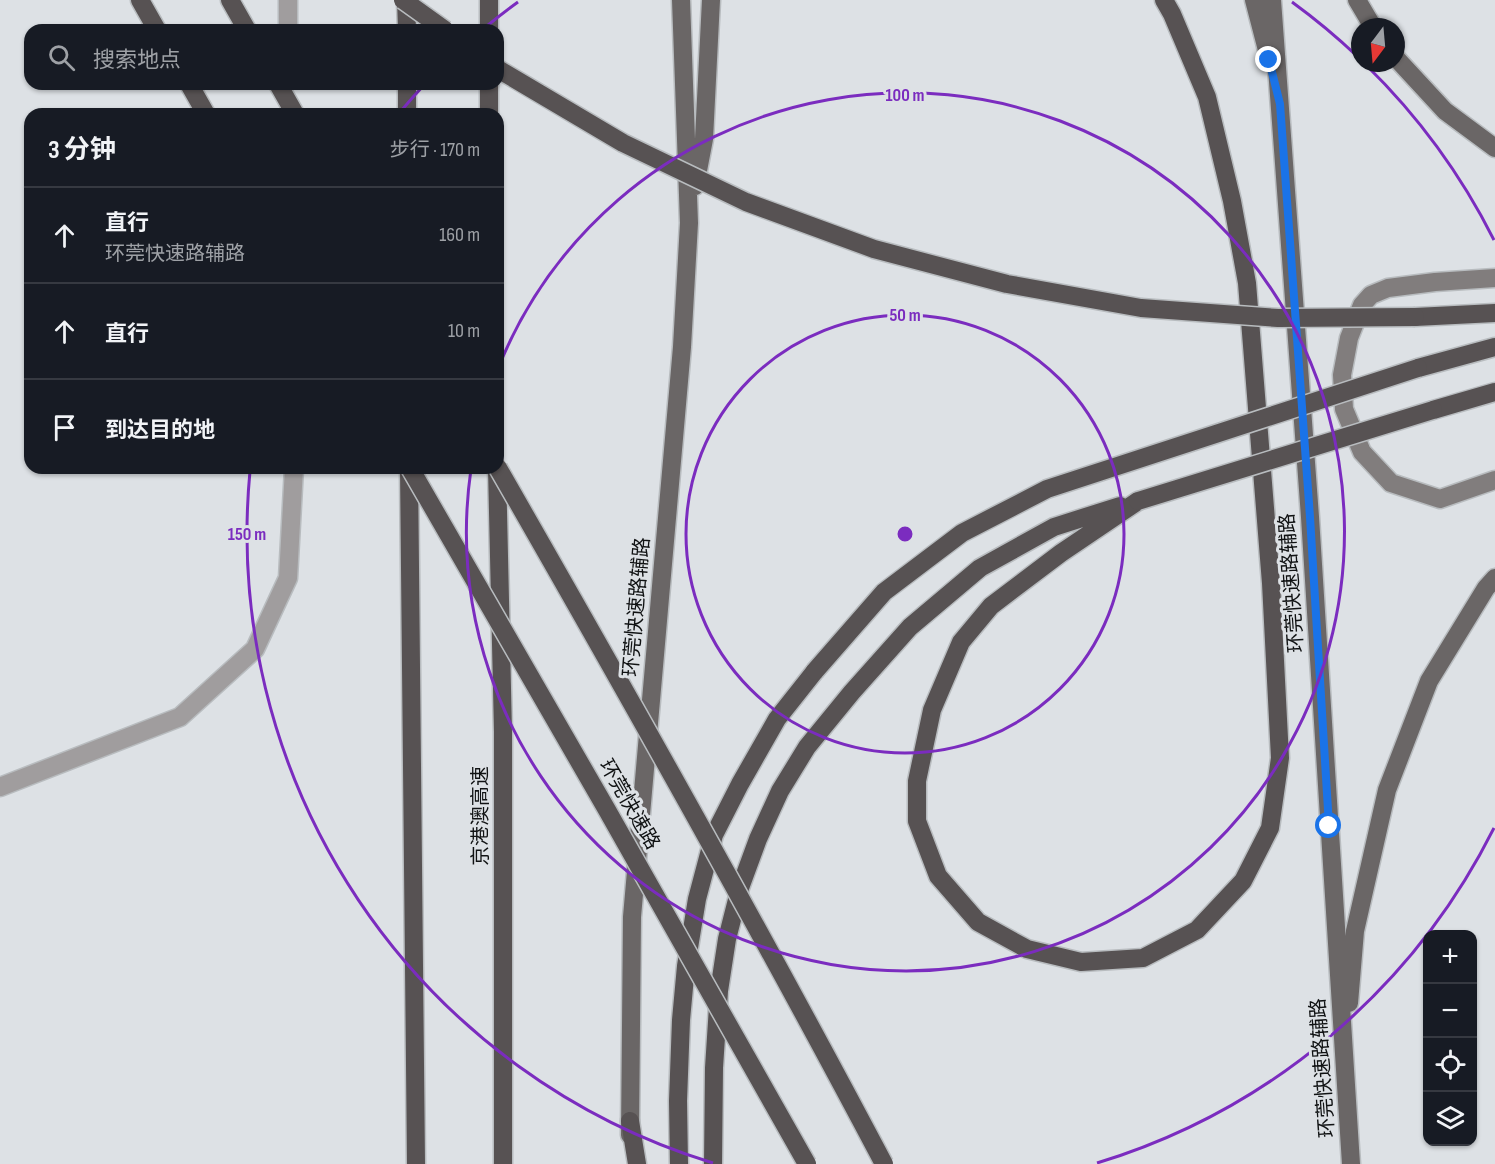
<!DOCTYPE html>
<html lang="zh">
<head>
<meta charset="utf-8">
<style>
  :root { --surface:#171b24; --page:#20242c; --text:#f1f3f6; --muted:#9ea1a6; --line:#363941 }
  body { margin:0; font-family:"Sofia Sans Condensed","Noto Sans SC",sans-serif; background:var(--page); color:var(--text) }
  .controls { position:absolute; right:18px; bottom:18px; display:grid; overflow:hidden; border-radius:12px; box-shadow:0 2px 4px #0004 }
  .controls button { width:54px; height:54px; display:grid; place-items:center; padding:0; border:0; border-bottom:2px solid var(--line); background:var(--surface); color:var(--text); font:30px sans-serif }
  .compass { position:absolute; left:1351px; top:18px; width:54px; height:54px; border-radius:50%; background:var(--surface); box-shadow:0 2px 4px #0004; rotate:196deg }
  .stop { position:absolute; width:18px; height:18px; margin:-14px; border:4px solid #1a73e8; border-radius:50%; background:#fff }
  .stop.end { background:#1a73e8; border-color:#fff; box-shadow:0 2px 6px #0008 }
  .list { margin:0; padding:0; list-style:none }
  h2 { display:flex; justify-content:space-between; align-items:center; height:78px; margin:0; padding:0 24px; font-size:26px }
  h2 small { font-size:20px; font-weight:400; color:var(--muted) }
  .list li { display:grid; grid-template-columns:39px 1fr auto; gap:18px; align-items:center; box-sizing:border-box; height:96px; padding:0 24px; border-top:2px solid var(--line) }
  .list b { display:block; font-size:22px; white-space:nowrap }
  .list p { margin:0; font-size:20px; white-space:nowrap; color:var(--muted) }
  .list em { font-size:20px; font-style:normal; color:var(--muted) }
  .icon { flex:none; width:33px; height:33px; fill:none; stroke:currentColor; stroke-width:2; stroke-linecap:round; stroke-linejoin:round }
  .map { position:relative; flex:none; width:1495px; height:1164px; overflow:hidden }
  .search { position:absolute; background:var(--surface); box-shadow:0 2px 4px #0004; left:24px; top:24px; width:480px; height:66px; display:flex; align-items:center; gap:15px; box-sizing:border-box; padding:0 21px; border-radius:18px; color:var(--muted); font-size:22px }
  .panel { position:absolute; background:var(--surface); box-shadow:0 2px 4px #0004; left:24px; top:108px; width:480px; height:366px; border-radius:18px }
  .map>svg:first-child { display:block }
</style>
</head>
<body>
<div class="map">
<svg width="1495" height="1164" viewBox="0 0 1495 1164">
  <rect width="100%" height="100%" fill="#dde1e5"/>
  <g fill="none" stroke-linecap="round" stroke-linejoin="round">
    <g stroke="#b8bcbf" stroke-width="21">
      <path id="street" d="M288,0V30
        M0,787L180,717L255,649L288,578L294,468"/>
    </g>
    <g stroke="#b8bcbf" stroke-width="21">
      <path id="secondary" d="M1495,278L1435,282L1388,288L1371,295L1362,305L1349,338L1342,375L1344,409L1362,452L1391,483L1440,499L1495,480"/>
    </g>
    <g stroke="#b8bcbf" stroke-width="21">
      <path id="primary" d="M1254,0L1267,50
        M1272,0L1310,517L1351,1164
        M1357,0L1373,27
        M1396,58L1445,111L1495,148
        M695,186L704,139L711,0
        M1349,1003L1355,931L1387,790L1429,681L1486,588L1495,578
        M630,1135L632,917L682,347L689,223L681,0"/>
    </g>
    <g stroke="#b8bcbf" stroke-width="21">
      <path id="highway" d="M140,0L157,30
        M230,0L247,30
        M406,0L407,30
        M489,30V0
        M189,84L206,114
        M407,84V114
        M489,84V114
        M1415,317L1495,313
        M1418,368L1495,347
        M1433,410L1495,392
        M409,468L416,1164
        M497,468L503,732V1164
        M1138,501L1061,553L991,606L961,642L932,710L917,781V821L938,876L978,922L1027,949L1081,962L1143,958L1197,930L1243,881L1270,828L1280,758L1271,583L1247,283L1232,201L1207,97L1172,14L1164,0
        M630,1121L637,1164
        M679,1164L678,1101L681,1020L686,966L697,899L714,835L740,784L777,719L815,671
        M713,1164L714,1068L719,991L727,939L740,888L758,839L780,791L807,747L852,692L910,627L980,568L1054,527L1120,506"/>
    </g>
    <use href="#street" stroke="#a09d9e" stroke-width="18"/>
    <use href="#secondary" stroke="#817d7d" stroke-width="18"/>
    <use href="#primary" stroke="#6a6666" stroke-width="18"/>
    <use href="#highway" stroke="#575253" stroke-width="18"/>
    <g stroke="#b8bcbf" stroke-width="21" stroke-linecap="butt">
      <path id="highway-bridge" d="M403,0L445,30
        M498,69L623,143L746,202L874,249L1007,284L1141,308L1278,318L1415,317
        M278,84L295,114
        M410,468L607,810L807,1164
        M498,468C630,698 760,929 884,1164
        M1138,501L1433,410
        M815,671L884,592L962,533L1047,489L1418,368"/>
    </g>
    <use href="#highway-bridge" stroke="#575253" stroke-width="18"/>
  </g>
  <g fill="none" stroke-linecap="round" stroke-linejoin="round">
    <path stroke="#1a73e8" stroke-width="8" d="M1269,60L1280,104L1310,517L1329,826"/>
  </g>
  <g fill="none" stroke="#7b2cbf" stroke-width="3">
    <circle cx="905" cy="534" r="219"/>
    <path d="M499 366A439 439 0 1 1 471 469"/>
    <path d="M1494 828A658 658 0 0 1 1097 1163M713 1163A658 658 0 0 1 250 471M401 111A658 658 0 0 1 424 85M482 30A658 658 0 0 1 518 2M1292 2A658 658 0 0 1 1358 57M1366 65A658 658 0 0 1 1494 240"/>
  </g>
  <g text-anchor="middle" stroke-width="6" stroke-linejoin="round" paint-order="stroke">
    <g font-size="20" fill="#101213" stroke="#dde1e5">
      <text transform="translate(1291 583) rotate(-94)" y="7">环莞快速路辅路</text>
      <text transform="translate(636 607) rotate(-85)" y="7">环莞快速路辅路</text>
      <text transform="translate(630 804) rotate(60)" y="7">环莞快速路</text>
      <text transform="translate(480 816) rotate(-90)" y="7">京港澳高速</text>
      <text transform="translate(1322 1068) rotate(-94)" y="7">环莞快速路辅路</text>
    </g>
  </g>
  <circle cx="905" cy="534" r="9" fill="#7b2cbf" stroke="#dde1e5" stroke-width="3"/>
  <g font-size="18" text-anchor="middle" font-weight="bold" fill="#7b2cbf" stroke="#dde1e5" stroke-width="6" stroke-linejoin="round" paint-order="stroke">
    <text x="905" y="101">100 m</text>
    <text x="905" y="321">50 m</text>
    <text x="247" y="540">150 m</text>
  </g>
</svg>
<div class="controls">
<button>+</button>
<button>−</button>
<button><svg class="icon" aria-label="locate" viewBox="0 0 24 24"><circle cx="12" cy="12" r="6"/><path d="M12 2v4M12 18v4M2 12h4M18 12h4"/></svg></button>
<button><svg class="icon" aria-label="layers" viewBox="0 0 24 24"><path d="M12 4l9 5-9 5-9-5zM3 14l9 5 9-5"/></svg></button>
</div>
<svg class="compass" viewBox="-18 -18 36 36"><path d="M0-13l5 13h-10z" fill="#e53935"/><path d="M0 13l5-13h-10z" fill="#9ea1a6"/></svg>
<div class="stop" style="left:1329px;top:826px"></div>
<div class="stop end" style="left:1269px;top:60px"></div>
<div class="search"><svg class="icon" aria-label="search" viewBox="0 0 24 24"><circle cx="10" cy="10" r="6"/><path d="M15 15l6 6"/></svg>搜索地点</div>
<section class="panel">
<h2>3 分钟<small>步行 · 170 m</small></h2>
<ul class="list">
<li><svg class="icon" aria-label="ahead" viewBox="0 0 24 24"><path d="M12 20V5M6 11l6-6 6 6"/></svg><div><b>直行</b><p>环莞快速路辅路</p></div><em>160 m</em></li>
<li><svg class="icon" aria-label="ahead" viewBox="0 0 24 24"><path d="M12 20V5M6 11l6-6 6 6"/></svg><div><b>直行</b></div><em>10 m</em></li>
<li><svg class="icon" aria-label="arrive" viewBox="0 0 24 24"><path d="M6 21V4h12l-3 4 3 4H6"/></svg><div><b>到达目的地</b></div></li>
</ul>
</section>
</div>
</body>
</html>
